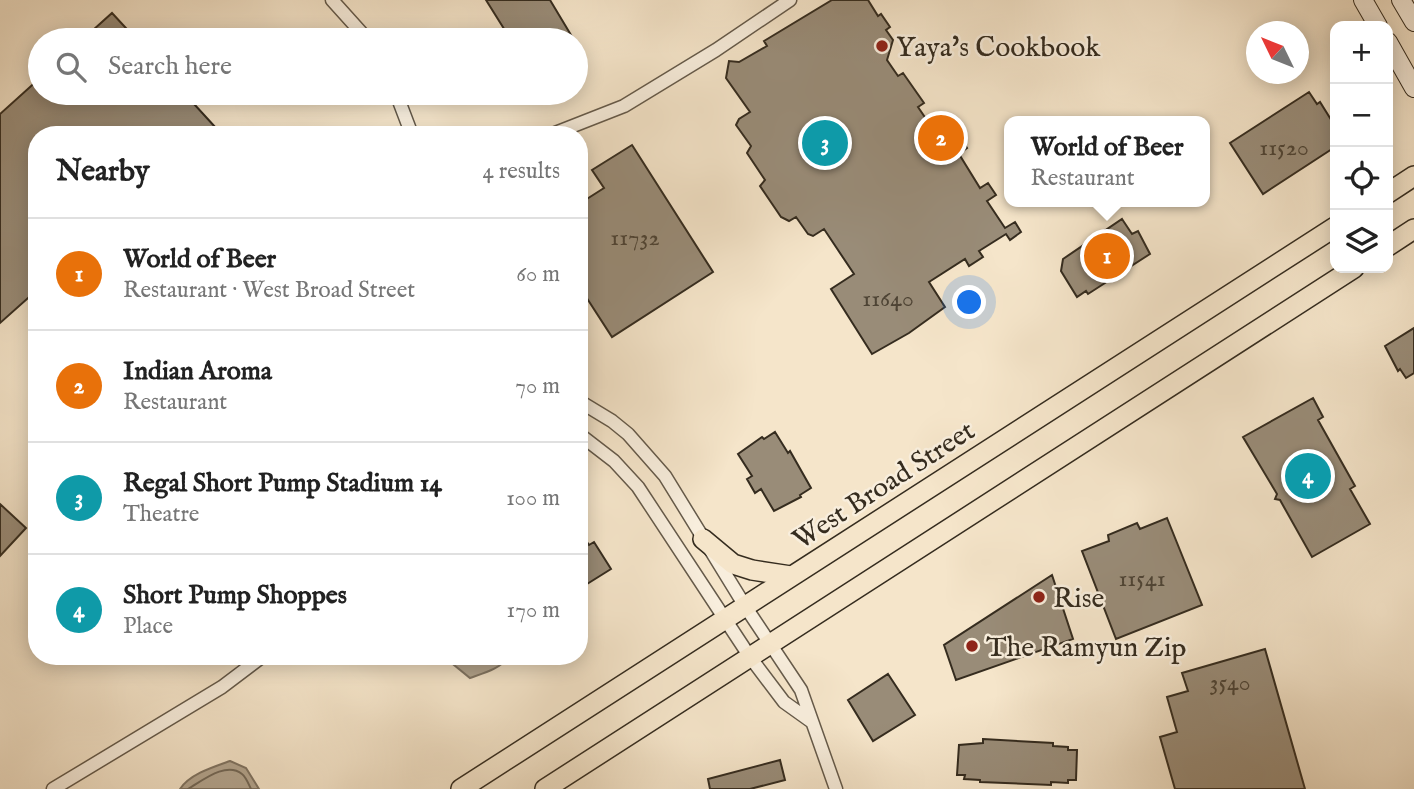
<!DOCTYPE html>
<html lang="en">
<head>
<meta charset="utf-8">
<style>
  :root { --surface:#fff; --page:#f6f6f6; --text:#222; --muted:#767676; --line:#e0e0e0; --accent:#0f766e }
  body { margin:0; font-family:"IM FELL English",serif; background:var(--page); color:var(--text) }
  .controls { position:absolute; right:21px; top:21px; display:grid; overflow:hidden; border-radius:14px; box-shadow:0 4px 18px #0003 }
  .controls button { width:63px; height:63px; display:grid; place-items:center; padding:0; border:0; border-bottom:2px solid var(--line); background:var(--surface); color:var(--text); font:35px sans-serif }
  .compass { position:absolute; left:1246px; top:21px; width:63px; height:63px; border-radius:50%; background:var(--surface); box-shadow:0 4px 18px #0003; rotate:313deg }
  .you { position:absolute; left:970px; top:303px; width:24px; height:24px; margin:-18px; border:5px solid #fff; border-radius:50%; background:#1a73e8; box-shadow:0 0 0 10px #1a73e833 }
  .badge { display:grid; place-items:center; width:46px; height:46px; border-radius:50%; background:var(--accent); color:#fff; font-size:23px; font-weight:700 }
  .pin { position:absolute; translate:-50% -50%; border:4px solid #fff; box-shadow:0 2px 7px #0006 }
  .popup { position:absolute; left:1004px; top:116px; width:206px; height:91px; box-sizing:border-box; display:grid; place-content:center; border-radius:14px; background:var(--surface); filter:drop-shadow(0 2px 5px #0005); font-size:23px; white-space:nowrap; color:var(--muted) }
  .popup b { font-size:26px; color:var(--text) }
  .popup::after { content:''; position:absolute; left:50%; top:100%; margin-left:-14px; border:14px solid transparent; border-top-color:var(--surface) }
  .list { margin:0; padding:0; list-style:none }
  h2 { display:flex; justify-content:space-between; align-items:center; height:91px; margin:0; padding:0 28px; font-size:30px }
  h2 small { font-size:23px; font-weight:400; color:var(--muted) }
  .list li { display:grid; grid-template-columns:46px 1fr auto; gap:21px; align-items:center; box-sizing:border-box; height:112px; padding:0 28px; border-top:2px solid var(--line) }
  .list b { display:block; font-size:26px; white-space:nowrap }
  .list p { margin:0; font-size:23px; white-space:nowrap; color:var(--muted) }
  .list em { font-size:23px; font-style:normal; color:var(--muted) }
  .icon { flex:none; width:38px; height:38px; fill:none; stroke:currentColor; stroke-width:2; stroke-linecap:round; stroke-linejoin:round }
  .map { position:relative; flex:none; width:1414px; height:789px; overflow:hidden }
  .search { position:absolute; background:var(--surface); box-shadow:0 4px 18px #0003; left:28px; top:28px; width:560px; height:77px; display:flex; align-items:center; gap:18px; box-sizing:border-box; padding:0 24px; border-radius:38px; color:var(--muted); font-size:26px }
  .panel { position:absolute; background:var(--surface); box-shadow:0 4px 18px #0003; left:28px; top:126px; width:560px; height:539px; border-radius:28px }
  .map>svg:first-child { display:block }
</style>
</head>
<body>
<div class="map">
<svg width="1414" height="789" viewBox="0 0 1414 789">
  <rect width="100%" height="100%" fill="#f5e5ca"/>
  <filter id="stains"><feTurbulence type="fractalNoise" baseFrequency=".00286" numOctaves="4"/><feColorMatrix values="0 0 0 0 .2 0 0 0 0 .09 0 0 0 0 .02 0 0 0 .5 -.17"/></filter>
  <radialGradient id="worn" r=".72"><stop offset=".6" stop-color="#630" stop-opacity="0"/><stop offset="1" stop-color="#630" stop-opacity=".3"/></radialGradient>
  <path fill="#b4a690" stroke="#817563" stroke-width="2" d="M443,656H510C500,669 484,673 470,678Z
    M230,761L246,768L259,789H180C190,774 213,767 230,761Z"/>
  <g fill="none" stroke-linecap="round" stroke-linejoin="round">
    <path stroke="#746958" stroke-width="2" d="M188,789C202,781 226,761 242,774C246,777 249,785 251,789"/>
  </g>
  <path fill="#998c78" stroke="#352c1f" stroke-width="2" d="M486,0H550L574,40H511Z
    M832,0H868L878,16L881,14L890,27L886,30L893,40L887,60L898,76L903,73L924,103L918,107L933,129L946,132L951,141L959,135L967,148L959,154L980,188L988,183L996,195L987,201L1005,228L1015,222L1021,232L1010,240L1006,234L979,251L983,257L969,266L965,259L929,282L945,307L909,333L872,354L831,289L854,274L824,229L813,236L808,234L796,217L789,221L781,217L760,186L765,180L747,153L751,146L736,125L739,119L750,112L726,78L729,61L739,62L767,46L764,41Z
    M112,13L137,40H82Z
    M40,78V93H184L216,128L208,135H37V290L0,323V114Z
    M1309,92L1317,104L1320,102L1335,126V147L1263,194L1230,143Z
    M632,145L713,272L612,337L579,286V204L604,188L592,170Z
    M1122,219L1132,234L1138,231L1150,254L1088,294L1086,291L1077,297L1061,271L1063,259Z
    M1414,328V373L1406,378L1400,369L1398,371L1385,346Z
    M1313,398L1323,417L1318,420L1355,486L1350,489L1370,524L1312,557L1280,500L1275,499L1277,494L1243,437Z
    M775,432L788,453L790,451L811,488L800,495L801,497L774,511L761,489L755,493L747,479L752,476L738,454L762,437L764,439Z
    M0,504L26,528L0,556Z
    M1167,518L1202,605L1116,639L1082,551L1109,541L1108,535L1137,523L1140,529Z
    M579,530L589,545L594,542L611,569L579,589Z
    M1052,575L1073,639L956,680L944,645Z
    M1265,649L1305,789H1175L1160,737L1177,732L1167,697L1188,691L1182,673Z
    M888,674L915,715L873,741L848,700Z
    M983,739L1053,743V746L1068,747V750H1077L1076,780H1068V783L1051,782V785L980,782V780L964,779L965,775H957L959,745L983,743Z
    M780,760L785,780L750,789H710L708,779Z"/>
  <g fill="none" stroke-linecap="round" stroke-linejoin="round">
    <g stroke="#655a4a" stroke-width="15">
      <path id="minor" d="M332,0L368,40
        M396,93L412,135
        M550,135L624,106L716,50L790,0
        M579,401L612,421L628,434L665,476L745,606L801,690L836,789
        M579,434L614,461L638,487L750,657L784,702L812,722
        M53,789L222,687L263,656"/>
    </g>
    <g stroke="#352c1f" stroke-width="20">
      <path id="secondary" d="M1363,0L1378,26
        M1401,0L1414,22
        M1388,42L1414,88"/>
    </g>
    <g stroke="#352c1f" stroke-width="22">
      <path id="primary" d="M1388,193L1414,176
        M1388,246L1414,229
        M703,539L733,564L752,570L791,576
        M461,789L1335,227
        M545,789L1354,268"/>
    </g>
    <use href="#minor" stroke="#f8eedd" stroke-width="12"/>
    <use href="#secondary" stroke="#f8eedd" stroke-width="18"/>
    <use href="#primary" stroke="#f5e5ca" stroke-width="19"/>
  </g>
  <g fill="#8f2418" stroke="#f8eedd" stroke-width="2.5">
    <circle cx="882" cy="46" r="7"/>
    <circle cx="1039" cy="597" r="7"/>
    <circle cx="972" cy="646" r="7"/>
  </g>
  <g text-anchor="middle" stroke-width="5" stroke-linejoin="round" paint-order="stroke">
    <g font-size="24" fill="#4e4435">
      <text x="1284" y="155">11520</text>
      <text x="635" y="245">11732</text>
      <text x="888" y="306">11640</text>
      <text x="1142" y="586">11541</text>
      <text x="1230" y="690">3540</text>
    </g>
    <g font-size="28" fill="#352c1f" stroke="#f8eedd" text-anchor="start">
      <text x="896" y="56">Yaya's Cookbook</text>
      <text x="1053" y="607">Rise</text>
      <text x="986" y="656">The Ramyun Zip</text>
    </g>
    <g font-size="28" fill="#352c1f" stroke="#f8eedd">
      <text transform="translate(883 484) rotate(-33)" y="10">West Broad Street</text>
    </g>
  </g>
  <rect width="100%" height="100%" filter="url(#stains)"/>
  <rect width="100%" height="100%" fill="url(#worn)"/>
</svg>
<div class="controls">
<button>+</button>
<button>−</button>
<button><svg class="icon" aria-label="locate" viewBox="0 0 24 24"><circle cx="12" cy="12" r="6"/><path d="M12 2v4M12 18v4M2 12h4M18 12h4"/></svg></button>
<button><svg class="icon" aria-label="layers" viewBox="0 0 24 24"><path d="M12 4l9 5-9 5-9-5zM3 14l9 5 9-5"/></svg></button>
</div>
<svg class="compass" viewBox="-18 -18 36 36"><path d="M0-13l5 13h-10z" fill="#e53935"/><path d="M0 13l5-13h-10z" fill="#767676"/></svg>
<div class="you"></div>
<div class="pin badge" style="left:1107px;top:256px;background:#e8710a">1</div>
<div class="popup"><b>World of Beer</b>Restaurant</div>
<div class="pin badge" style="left:941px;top:138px;background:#e8710a">2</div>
<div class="pin badge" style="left:825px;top:143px;background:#0f9aa8">3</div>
<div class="pin badge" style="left:1308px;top:476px;background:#0f9aa8">4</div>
<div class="search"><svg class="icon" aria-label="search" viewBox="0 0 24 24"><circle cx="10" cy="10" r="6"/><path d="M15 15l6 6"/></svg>Search here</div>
<section class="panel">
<h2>Nearby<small>4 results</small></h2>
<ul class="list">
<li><span class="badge" style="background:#e8710a">1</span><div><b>World of Beer</b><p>Restaurant · West Broad Street</p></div><em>60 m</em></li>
<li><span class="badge" style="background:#e8710a">2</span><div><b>Indian Aroma</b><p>Restaurant</p></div><em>70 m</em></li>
<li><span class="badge" style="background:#0f9aa8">3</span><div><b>Regal Short Pump Stadium 14</b><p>Theatre</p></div><em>100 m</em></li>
<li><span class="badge" style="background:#0f9aa8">4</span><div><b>Short Pump Shoppes</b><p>Place</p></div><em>170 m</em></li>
</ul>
</section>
</div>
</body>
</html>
